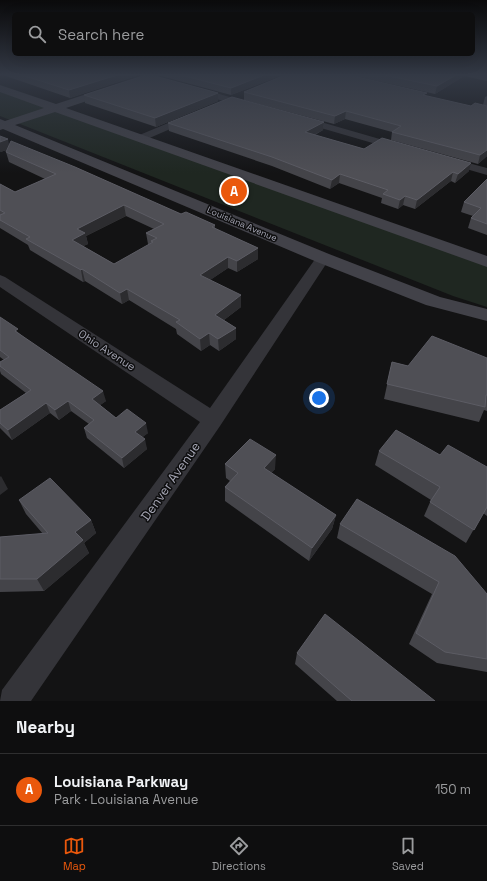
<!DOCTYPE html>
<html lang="en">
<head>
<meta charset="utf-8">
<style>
  :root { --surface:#0e0e0f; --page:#171718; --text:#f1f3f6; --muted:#9b9c9e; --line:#2e2e2f; --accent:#ea580c }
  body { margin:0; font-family:"Space Grotesk",sans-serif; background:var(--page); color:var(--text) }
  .you { position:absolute; left:319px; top:398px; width:14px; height:14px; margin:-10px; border:3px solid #fff; border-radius:50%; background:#1a73e8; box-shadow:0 0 0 6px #1a73e833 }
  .badge { display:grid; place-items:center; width:26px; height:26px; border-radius:50%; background:var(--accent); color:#fff; font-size:13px; font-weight:700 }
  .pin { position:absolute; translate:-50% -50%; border:2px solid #fff; box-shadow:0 1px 4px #0006 }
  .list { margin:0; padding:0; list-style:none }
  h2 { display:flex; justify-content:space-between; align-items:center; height:52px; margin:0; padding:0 16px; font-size:17px }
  h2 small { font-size:13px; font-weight:400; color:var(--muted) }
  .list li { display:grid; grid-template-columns:26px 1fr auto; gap:12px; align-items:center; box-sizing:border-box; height:72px; padding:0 16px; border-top:1px solid var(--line) }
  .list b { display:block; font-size:15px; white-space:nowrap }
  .list p { margin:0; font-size:13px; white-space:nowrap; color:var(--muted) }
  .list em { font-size:13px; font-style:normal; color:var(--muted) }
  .icon { flex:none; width:22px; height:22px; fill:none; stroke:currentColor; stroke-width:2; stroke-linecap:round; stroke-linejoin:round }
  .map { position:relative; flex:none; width:487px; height:701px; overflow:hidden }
  .search { position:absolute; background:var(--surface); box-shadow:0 4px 16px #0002; left:12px; right:12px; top:12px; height:44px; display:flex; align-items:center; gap:10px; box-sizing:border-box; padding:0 14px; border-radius:6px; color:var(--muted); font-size:15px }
  .sheet { height:124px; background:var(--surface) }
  nav { display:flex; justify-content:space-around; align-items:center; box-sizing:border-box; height:56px; border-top:1px solid var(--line); background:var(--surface); font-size:11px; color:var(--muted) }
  nav a { display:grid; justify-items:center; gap:2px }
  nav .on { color:var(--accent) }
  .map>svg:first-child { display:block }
</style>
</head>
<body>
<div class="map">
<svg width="487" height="701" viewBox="0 0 487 701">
  <rect width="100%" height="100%" fill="#131314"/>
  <path fill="#1f2721" d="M0,90L487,266V307L453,296L0,116Z"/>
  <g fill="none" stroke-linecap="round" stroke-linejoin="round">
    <path fill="#343439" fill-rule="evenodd" d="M196,87L253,104L255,106L250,109L193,92L192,90Z
      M190,114L193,115L195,117L193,119L145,140L141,141L136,138L137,136Z
      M300,116L404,146L405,148L400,151L297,121L295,119Z
      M446,157L487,168V175L442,162L440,160Z
      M323,254L328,255L330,258L220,426L31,701H0L2,690L200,422L0,287V275L5,277L210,408L318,255Z"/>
    <path fill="#424249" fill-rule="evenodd" d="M145,75H160L158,77L66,108L487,256V267L55,112L15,125L329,254L440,297L487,309V321L426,305L317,262L3,129L0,130V119L5,121L44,108L0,92V85L56,104Z"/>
  </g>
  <path fill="#444449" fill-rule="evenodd" d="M3,75H136V76L70,98Z
    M160,75H282L231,95L161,76Z
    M351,75H487V81L464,76L435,94Z
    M244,92L426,96L487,156L478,164L391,140L392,132L345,119L334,124L244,100Z
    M84,95L218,101L156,127L85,103Z
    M487,96V106L483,105L485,97Z
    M324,122L323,130L315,135L364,149L469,171L455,183L451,181L415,209L403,205L398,209L381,203L382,198L339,183L330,189L272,166L169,131L168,123Z
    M9,145L181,214L215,225V229L258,248V259L237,272L228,268L210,280L241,307L224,320L236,328V339L219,351L210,345L201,351L177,334L176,329L129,300L122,304L85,281L83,282L30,250L28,245L0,228V184L15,192L45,179L9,162L6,152L7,150L0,152ZM126,216L154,229L146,233L148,244L149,245L114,264L83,246L88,244L86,236Z
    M487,179V235L468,228L471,218L473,216L461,212L464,202Z
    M0,317L20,334L106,401L100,405L116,418L148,433L142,437L147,449L124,468L87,438L84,428L89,424L71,411L59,420L50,413L12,440L0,428V410L26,393L1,374L0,371V362L4,360L0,357Z
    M487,358V411L484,410L479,422L384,399L392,362L408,366Z
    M379,451L440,455L487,467V516L483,513L466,543L424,516L431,500L375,465Z
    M225,464L275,469L271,473L336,515L332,529L309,561L225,501V487L230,481L226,478Z
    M19,500L91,520L96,533L84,543L89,553L44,591L0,592V537L43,534L26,514Z
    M340,524L487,594V672L437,663L409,644L432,594L337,538Z
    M297,653L435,701H337L295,664Z"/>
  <path fill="#2c2c2f" d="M117,75H136V76L70,98L69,90Z
    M264,75H282L231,95V88Z
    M456,75H464V76L435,94L437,86Z
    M218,93V101L156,127L155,118Z
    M346,111L345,119L334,124L335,116Z
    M324,122L323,130L304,140L305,132Z
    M8,139L10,149L0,152V142Z
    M487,150V156L478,164L480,155Z
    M471,163L469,171L455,183L458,174Z
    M453,172L451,181L415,209L417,200Z
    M340,174L339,183L330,189L332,180Z
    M405,196L403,205L398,209L400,200Z
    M124,205L126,216L86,236L88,244L74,251L72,240L77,229Z
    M258,248V259L237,272V261Z
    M228,257V268L200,287V275Z
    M82,269L85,281L83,282L81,270Z
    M127,289L129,300L122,304L120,293Z
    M241,295V307L216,326L215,315Z
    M236,328V339L219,351L218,339Z
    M209,333L210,345L201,351L200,339Z
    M103,391L106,401L95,409L92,399Z
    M68,401L71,411L59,420L55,410Z
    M46,403L50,413L12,440L8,430Z
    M146,423L148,433L137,442L135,432Z
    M145,439L147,449L124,468L122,458Z
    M276,455L275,469L263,483L264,468Z
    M1,476L8,489L0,495V477Z
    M336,515L332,529L309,561L312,548Z
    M91,520L96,533L84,543L89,553L44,591L37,579L75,532Z"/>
  <path fill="#4f4f55" stroke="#5c5c64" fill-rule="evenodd" d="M22,75H117L69,90Z
    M146,75H151L218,93L155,118L84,95Z
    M181,75H264L231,88Z
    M285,75H349L427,93L423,95L471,106L475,103L487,106V150L480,155L392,132L401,126L346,111L335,116L244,92Z
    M384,75H456L437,86Z
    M232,97L324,122L305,132L364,149L382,138L471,163L458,174L453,172L417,200L405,196L400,200L383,194L388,190L340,174L332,180L272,157L168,123Z
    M0,136L8,139L0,142Z
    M11,141L75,167L181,214L186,212L215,225L212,227L258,248L237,261L228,257L200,275L241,295L215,315L236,328L218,339L209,333L200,339L176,322L180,320L127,289L120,293L82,269L81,270L26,239L30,237L0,220V215L5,213L0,210V184L15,192L56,174L6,152ZM124,205L164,224L146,233L157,238L151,241L153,242L114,264L72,240L85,233L77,229Z
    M487,179V224L471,218L481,208L464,202Z
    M0,317L18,329L15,331L103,391L92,399L116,418L127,409L146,423L135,432L145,439L122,458L84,428L94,420L68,401L55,410L46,403L8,430L0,423V410L31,390L0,366V362L9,357L0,350Z
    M432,336L487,358V395H486L485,407L387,384L392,362L408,366Z
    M396,430L440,455L448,445L487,467V507L474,530L430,502L440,487L379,451Z
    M250,439L276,455L264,468L336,515L312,548L225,487L238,473L225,464Z
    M50,478L91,520L75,532L83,540L37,579H0V537L48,533L19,500Z
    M357,499L455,556L487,594V659L445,652L416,633L439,582L340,524Z
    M325,614L435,701H352L297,653Z"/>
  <linearGradient id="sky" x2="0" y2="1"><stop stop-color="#0a0a0b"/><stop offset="0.43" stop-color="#333945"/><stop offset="1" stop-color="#333945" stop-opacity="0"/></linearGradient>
  <rect width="487" height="173" fill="url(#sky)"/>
  <g text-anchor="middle" stroke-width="3" stroke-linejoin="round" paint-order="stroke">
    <g font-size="9" fill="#a5a6b4" stroke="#0e0e0f">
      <text transform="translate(242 224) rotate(23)" y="3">Louisiana Avenue</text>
    </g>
    <g font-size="11" fill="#a5a6b4" stroke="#0e0e0f">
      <text transform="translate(107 350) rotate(33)" y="4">Ohio Avenue</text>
    </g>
    <g font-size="13" fill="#a5a6b4" stroke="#0e0e0f">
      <text transform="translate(170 481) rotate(-55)" y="5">Denver Avenue</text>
    </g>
  </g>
</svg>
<div class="you"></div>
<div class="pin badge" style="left:234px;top:191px">A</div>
<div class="search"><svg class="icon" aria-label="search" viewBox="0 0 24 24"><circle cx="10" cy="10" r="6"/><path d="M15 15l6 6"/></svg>Search here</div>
</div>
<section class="sheet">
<h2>Nearby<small></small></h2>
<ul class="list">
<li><span class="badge">A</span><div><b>Louisiana Parkway</b><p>Park · Louisiana Avenue</p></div><em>150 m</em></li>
</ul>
</section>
<nav>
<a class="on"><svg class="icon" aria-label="map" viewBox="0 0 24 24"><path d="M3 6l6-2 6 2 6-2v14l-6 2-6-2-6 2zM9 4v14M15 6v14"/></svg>Map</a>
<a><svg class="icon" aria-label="directions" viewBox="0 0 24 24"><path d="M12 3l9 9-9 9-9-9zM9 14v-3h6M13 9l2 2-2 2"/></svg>Directions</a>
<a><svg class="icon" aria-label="saved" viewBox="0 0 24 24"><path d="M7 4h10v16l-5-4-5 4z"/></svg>Saved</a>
</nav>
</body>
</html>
